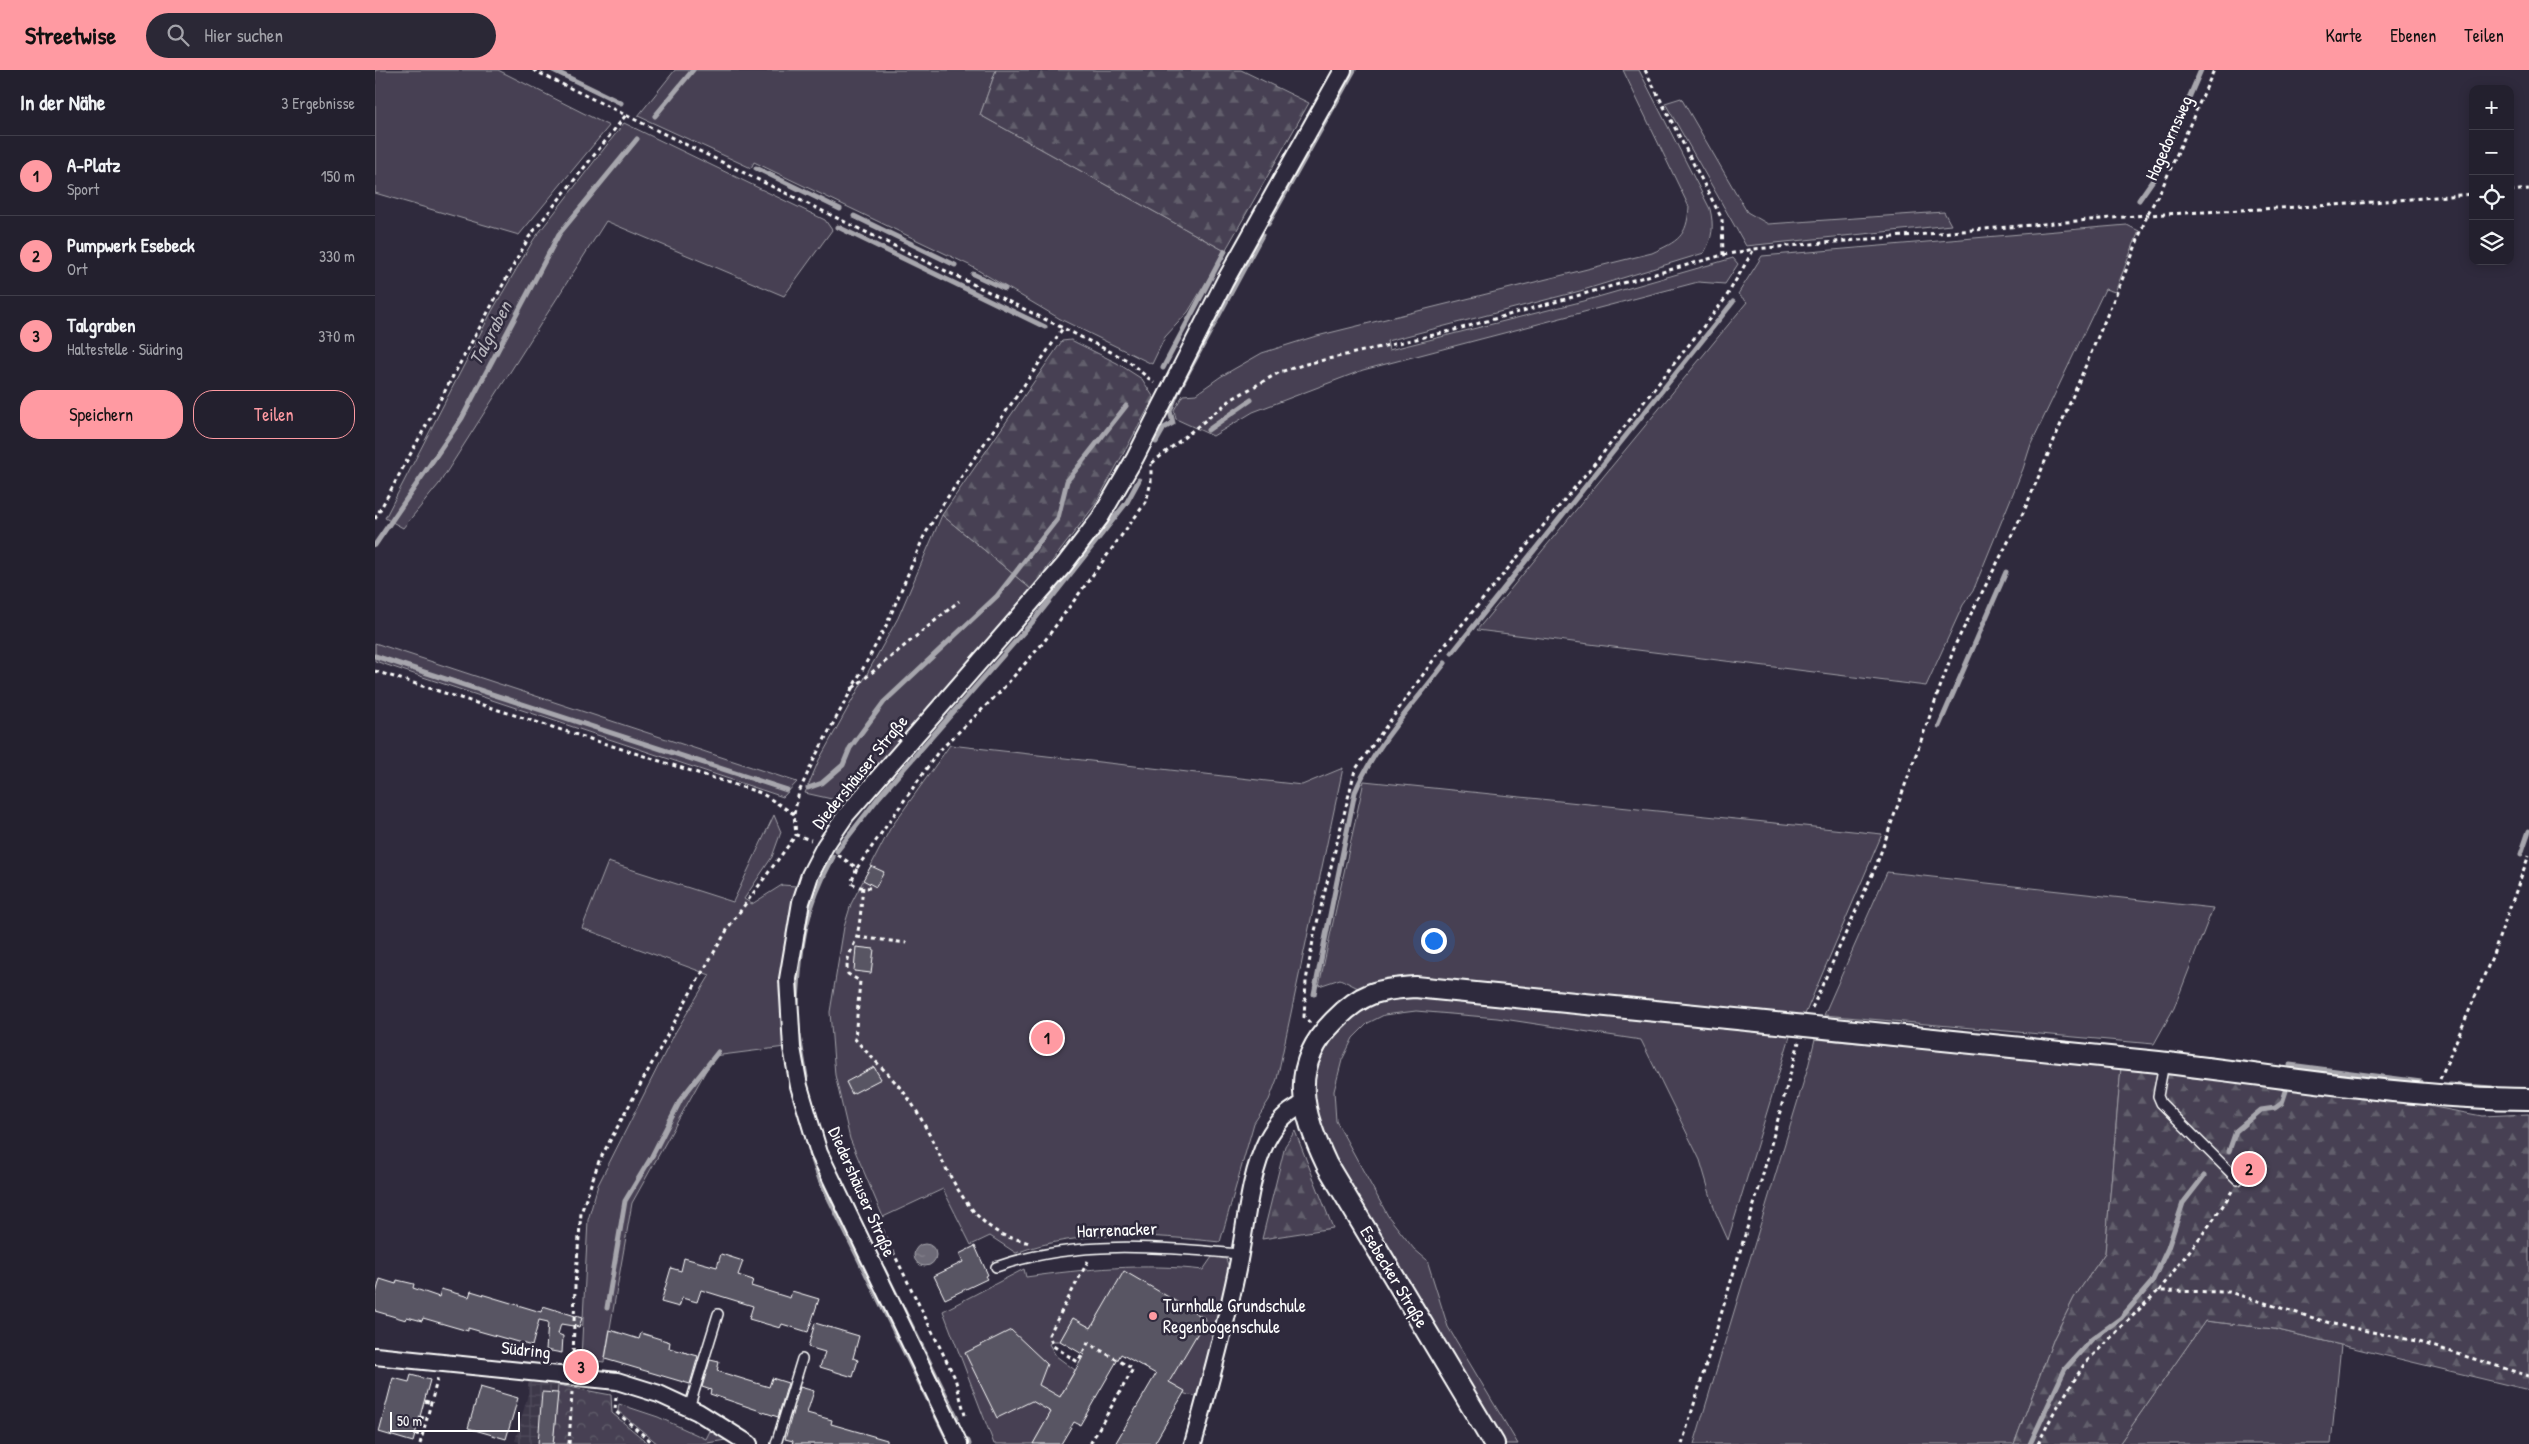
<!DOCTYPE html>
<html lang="de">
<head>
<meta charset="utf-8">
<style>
  :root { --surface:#23202e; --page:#2b2836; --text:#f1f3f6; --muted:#a3a3aa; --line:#403e4a; --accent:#ff9aa2 }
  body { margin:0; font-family:"Patrick Hand",sans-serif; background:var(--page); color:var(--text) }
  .controls { position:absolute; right:15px; top:15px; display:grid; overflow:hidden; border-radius:10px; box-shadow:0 2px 12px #0003 }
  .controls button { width:45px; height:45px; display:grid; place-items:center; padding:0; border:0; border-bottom:1px solid var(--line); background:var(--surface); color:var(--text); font:25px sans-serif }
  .scale { position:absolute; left:15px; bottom:12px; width:130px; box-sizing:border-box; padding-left:5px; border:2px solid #fff; border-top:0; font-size:14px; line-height:18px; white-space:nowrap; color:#fff; -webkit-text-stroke:4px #2f2a3d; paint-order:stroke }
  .you { position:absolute; left:1058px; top:870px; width:18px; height:18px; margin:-12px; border:4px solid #fff; border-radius:50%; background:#1a73e8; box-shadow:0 0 0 8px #1a73e833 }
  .badge { display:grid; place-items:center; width:32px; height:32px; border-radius:50%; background:var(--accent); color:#111; font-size:16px; font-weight:700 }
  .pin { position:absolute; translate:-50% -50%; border:2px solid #fff; box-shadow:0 1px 5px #0006 }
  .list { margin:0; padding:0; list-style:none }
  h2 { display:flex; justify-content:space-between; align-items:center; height:65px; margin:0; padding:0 20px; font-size:21px }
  h2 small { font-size:16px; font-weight:400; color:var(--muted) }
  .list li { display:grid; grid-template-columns:32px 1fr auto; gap:15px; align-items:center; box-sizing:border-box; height:80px; padding:0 20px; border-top:1px solid var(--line) }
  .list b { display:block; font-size:19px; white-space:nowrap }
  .list p { margin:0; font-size:16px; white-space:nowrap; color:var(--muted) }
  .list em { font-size:16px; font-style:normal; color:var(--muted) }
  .actions { display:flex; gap:10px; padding:15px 20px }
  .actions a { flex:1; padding:11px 0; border:1px solid var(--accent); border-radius:20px; text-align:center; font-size:18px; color:var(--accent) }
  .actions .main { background:var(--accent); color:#111 }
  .icon { flex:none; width:28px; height:28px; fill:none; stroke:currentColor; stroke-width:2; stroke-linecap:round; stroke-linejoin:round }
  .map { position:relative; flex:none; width:2154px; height:1374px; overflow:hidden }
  header { display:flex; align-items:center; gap:30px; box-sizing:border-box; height:70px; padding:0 25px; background:var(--accent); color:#111 }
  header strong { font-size:24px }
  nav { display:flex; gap:28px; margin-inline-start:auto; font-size:18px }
  .search { width:350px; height:45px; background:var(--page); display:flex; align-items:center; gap:12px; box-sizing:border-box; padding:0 18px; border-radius:28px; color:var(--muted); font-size:19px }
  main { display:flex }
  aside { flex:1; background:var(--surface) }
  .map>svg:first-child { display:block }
</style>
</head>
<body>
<header>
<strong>Streetwise</strong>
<div class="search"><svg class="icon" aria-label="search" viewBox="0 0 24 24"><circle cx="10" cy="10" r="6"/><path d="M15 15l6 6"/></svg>Hier suchen</div>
<nav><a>Karte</a><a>Ebenen</a><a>Teilen</a></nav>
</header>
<main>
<aside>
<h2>In der Nähe<small>3 Ergebnisse</small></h2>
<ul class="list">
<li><span class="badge">1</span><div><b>A-Platz</b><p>Sport</p></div><em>150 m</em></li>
<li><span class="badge">2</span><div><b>Pumpwerk Esebeck</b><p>Ort</p></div><em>330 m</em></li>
<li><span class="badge">3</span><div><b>Talgraben</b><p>Haltestelle · Südring</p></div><em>370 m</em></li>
</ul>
<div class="actions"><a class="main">Speichern</a><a>Teilen</a></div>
</aside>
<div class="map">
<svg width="2154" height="1374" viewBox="0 0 2154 1374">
  <defs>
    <pattern id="industrial-grid" width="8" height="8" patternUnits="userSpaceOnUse" patternTransform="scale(1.25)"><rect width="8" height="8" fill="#3c3749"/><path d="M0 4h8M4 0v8" fill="none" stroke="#504b5b"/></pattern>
    <pattern id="forest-firs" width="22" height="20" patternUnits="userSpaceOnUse" patternTransform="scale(1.25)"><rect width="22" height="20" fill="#464152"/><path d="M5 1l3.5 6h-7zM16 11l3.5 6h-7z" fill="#625e6c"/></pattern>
    <pattern id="park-crowns" width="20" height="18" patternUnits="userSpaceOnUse" patternTransform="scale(1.25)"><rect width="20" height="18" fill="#464152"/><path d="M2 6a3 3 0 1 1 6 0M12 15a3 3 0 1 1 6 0" fill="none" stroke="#625e6c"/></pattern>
    <pattern id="water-ripples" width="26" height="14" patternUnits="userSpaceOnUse" patternTransform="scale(1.25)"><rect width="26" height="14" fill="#6d6a77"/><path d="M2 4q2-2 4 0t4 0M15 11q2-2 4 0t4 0" fill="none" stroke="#83808b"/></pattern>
  </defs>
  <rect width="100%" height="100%" fill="#2f2a3d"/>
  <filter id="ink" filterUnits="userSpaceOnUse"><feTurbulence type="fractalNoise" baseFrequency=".02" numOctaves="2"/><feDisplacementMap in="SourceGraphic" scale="10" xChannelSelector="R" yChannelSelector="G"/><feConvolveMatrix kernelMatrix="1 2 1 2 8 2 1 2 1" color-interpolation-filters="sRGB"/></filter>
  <g filter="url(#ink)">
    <path fill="url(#industrial-grid)" d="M153,1312L183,1315L178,1374H144V1372L140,1371L153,1324Z"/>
    <path fill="#464152" stroke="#a2a0a8" d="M0,0H123L234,56L144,165L0,123Z
      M300,0H621L605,45L850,181L813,242L790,267L777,294L687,250L594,195L379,92L376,98L263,46Z
      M1248,0H1264L1335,139C1339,156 1338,167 1329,183L1205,221L1012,271L1014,280L1209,231L1358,188L1363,194L1350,214L1323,212L988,300L878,342L838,366L801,349L799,340L808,325L821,324L845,307L887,283L938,267L1277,183C1303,171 1312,167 1314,137Z
      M1306,28L1372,142L1393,154L1569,142L1576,155L1371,176L1290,33Z
      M249,53L450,150L457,160L409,226L231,151L64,414L28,458L10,448L117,241L159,169Z
      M1752,155L1764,161L1740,222L1730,219L1656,374L1648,399L1598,521L1588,535L1551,616L1102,560L1372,232L1363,224L1387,186Z
      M567,445L656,519L470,732L430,723L444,690L523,548Z
      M0,573L422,712L408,727L0,591Z
      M575,675L927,715L968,698L902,1009L894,1030L879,1053L845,1172C778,1165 705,1159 641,1183L615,1166L596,1175L568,1119L508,1147L475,1069L460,1005L455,942L469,857L476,834L515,759Z
      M989,711L1507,764L1428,949L985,919L965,909L944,916Z
      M399,745L406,762L397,787L369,829L377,834L407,815L421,816L407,912L410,977L339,986L257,1133L229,1292L206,1289L213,1150L223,1115L300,963L335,905L207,858L233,792L358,832Z
      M1512,802L1838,838L1799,938L1779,974L1449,945Z
      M1033,925L1416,963L1353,1170L1340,1141L1325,1090L1266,970L1122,948L1041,941L1009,945L993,953L978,968L967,990L959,1021L961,1051L1013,1146L1039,1179L1052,1190L1073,1257L1143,1374H1128L950,1073L938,1025L941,992L957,963L995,933Z
      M1440,969L1746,997L1730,1183L1699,1228L1679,1268L1639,1374H1319L1433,997Z
      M837,1187L851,1189L855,1201L824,1327L810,1324L809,1321L794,1312L725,1243L716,1258L698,1248L685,1271H678L674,1274L681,1286L700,1300L658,1374H619L568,1241L649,1199L651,1207C710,1199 769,1193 828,1200Z
      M1830,1251L1899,1259L1966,1275L1956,1374H1744Z
      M244,1334L283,1347L331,1369L336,1359L351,1370L326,1374H283L243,1341Z"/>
    <path fill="url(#forest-firs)" stroke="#a2a0a8" d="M621,0H866L934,33L850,181L605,45Z
      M696,270L742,293L767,309L779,328L720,435L656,519L567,445L687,271Z
      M1746,997L1973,1021L2107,1046L2154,1044V1320L1899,1259L1830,1251L1744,1374H1639L1679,1268L1699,1228L1730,1183Z
      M920,1061L958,1158L887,1169L910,1076Z"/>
    <path fill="url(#park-crowns)" stroke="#a2a0a8" d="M183,1315L236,1325L237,1343L274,1374H178Z"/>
    <path fill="url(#water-ripples)" stroke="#a7a6ad" d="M539 1185a11 11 0 1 1 22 0a11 11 0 1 1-22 0Z"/>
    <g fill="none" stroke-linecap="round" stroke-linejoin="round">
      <path stroke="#a7a6ad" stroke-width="5" d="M178,0L246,33
        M280,46L318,0
        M381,98L465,139
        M1764,130L1780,107L1826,0
        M479,146L580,195
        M893,154L979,0
        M463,157L670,257
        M598,204L630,219
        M788,298L850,181
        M833,360L876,330
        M781,372L789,358L798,353L795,341L803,321L887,165
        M0,475L87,348L184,164L262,69
        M1077,583L1358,232
        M0,586L412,720
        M1564,656L1631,502
        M433,718L447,713L468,695L475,678L509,632L622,526L683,448L692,411L751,336
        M462,781L504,727L660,549L752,432L764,410
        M2146,784L2154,761
        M939,924L980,722C1000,675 1039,634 1070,593
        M422,933C425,875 430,839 458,787
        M424,966L431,1007
        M1915,995L2046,1012
        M2075,1015L2117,1018
        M1854,1081L1861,1061L1886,1040L1900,1038L1907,1033L1911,1021
        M436,1084L445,1110L575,1374
        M508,1198L582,1348
        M232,1238L250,1131L277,1086L306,1029L343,982
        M593,1371L594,1374
        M1655,1374L1690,1299L1717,1269L1746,1248L1777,1212L1793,1178L1808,1133L1829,1106"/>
    </g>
    <path fill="#595564" stroke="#fff" d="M496,796L509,802L501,817L488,810Z
      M481,877L499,879L496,903L479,901Z
      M499,997L506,1009L477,1024L471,1012Z
      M600,1176L613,1205L610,1206L612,1209L570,1229L559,1206L588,1192L584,1184Z
      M346,1184L368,1191L363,1205L378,1210L376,1216L415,1228L417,1221L444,1229L433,1262L407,1254L405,1258L374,1249L378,1236L326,1220L322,1232L307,1228L304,1237L286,1232L296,1198L306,1201L309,1188L342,1197Z
      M749,1201L831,1249L794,1312L810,1321L779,1374H740L781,1304L746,1284L705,1355L699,1352L686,1374H658L676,1342L657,1331L622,1348L590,1283L636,1260L672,1294L664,1315L685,1327L709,1285L685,1271L698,1248L716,1258Z
      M5,1209L21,1214L22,1210L39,1214L38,1218L64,1227L66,1219L94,1227L96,1221L166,1242L168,1236L207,1248L204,1257L186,1254L183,1264L188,1266L187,1283L171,1280L173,1252L164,1250L157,1276L93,1258V1261L48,1248L47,1251L32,1247L31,1250L0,1241V1227Z
      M440,1253L484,1266L478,1288L483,1290L478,1307L445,1297L450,1282L433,1277Z
      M235,1260L264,1269L266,1263L295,1272L294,1278L323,1286L315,1314L230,1289Z
      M335,1290L344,1292L342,1301L394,1317L397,1308L413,1313L403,1347L335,1324L336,1320L327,1317Z
      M36,1305L55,1310L38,1372L4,1362L18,1308L34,1312Z
      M105,1317L143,1328L131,1369L93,1358Z
      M425,1317L439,1321L432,1343L457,1350L456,1354L512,1370V1374H417L418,1371L410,1369Z
      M167,1322L183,1323L178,1374H163Z"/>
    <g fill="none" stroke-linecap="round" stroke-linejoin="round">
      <g stroke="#fff" stroke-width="12">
        <path id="service" d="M1789,993L1783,1026L1786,1033L1863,1110
          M621,1197C699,1169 785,1177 865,1184
          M314,1338L343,1244
          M401,1374L427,1289"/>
      </g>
      <g stroke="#fff" stroke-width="20">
        <path id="minor" d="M0,1286L242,1311L284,1324L323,1342L374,1374
          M584,1374L444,1083L424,1016L417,978L413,909L426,832L435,805L450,776L471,745L689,495L725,448L760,388L850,211L968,0
          M818,1374C834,1316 850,1259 862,1200C871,1158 873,1108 892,1070C901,1053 912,1040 930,1034"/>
      </g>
      <g stroke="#fff" stroke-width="24">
        <path id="tertiary" d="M1119,1374L952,1095C927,1042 913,997 959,951C986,923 1003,919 1040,917C1285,941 1529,966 1774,991C1900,1005 2026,1028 2154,1029"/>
      </g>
      <path stroke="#fff" stroke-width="3" stroke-dasharray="4 4" stroke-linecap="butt" d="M158,0L688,258L752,290L779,313
        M1270,0L1347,149L1348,185
        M2135,121L2154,119
        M777,393L857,329L905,302L931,294L1076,261L1348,185L1379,179L1772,145L1960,135L2098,124
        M0,449L154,167L251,45
        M0,601L386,723L419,744L421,765L436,770
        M478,618L584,531
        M419,744L424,722L440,687L511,556L549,466L568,434L688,258
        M463,785L482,798L476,813L484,817L495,818
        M482,798L563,682L624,623L668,573L771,432L776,412V394
        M488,817C486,833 486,850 482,865C479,879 469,888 473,904L485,911L480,969C498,990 521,1010 536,1032C564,1074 579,1136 624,1163C634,1169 646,1169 656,1174
        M482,867L532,873
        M1437,938L1501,796L1581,573L1649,441L1755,191L1772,145L1787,118L1839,0
        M935,953L929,947L931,911L939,865L980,700L1062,585L1246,361L1350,229L1379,179
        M2065,1009L2117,887L2154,785
        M493,1131L580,1308L590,1345
        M713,1191L674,1265L678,1276L703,1292L713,1273L758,1299L715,1374
        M1784,1221C1808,1187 1836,1157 1857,1121
        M198,1291L200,1216L206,1143L224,1091L314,925L355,855L421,765
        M241,1327L240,1341L279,1374
        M50,1331L56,1333
        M45,1347L52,1349
        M40,1364L47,1365
        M45,1374L63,1307
        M194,1374L197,1322
        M1307,1374L1385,1115L1424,972
        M1663,1374L1678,1344L1710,1293L1783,1221L1854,1222L1958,1254L2041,1271L2154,1306"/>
      <use href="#service" stroke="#2f2a3d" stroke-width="9"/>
      <use href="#minor" stroke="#2f2a3d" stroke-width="16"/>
      <use href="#tertiary" stroke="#2f2a3d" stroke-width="20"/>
    </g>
  </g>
  <circle fill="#ff9aa2" stroke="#2f2a3d" stroke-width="2" cx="778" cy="1246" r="5"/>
  <g text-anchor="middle" stroke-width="5" stroke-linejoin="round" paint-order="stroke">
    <g font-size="18" fill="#fff" stroke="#2f2a3d">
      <text transform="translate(1794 68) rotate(-66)" y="6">Hagedornsweg</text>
      <text transform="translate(485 702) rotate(-51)" y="6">Diedershäuser Straße</text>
      <text transform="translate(487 1122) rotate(66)" y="6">Diedershäuser Straße</text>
      <text transform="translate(742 1160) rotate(-2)" y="6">Harrenacker</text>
      <text transform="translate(1019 1207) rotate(59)" y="6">Esebecker Straße</text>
      <text transform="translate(151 1280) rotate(6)" y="6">Südring</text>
    </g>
    <g font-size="18" fill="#fff" stroke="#2f2a3d" text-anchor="start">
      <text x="788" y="1242">Turnhalle Grundschule<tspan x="788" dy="21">Regenbogenschule</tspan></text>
    </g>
    <g font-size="19" font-style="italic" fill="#b6b4bb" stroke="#2f2a3d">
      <text transform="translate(115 263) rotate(-62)" y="7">Talgraben</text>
    </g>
  </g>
</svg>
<div class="controls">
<button>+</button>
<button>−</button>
<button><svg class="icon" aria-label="locate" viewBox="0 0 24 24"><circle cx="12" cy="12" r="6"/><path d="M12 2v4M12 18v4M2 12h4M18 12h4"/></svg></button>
<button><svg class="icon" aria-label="layers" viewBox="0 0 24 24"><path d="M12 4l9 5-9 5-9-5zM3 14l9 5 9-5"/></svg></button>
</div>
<div class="scale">50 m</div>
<div class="you"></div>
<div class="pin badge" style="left:672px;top:968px">1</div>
<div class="pin badge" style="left:1874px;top:1099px">2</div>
<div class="pin badge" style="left:206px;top:1297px">3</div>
</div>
</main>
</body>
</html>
